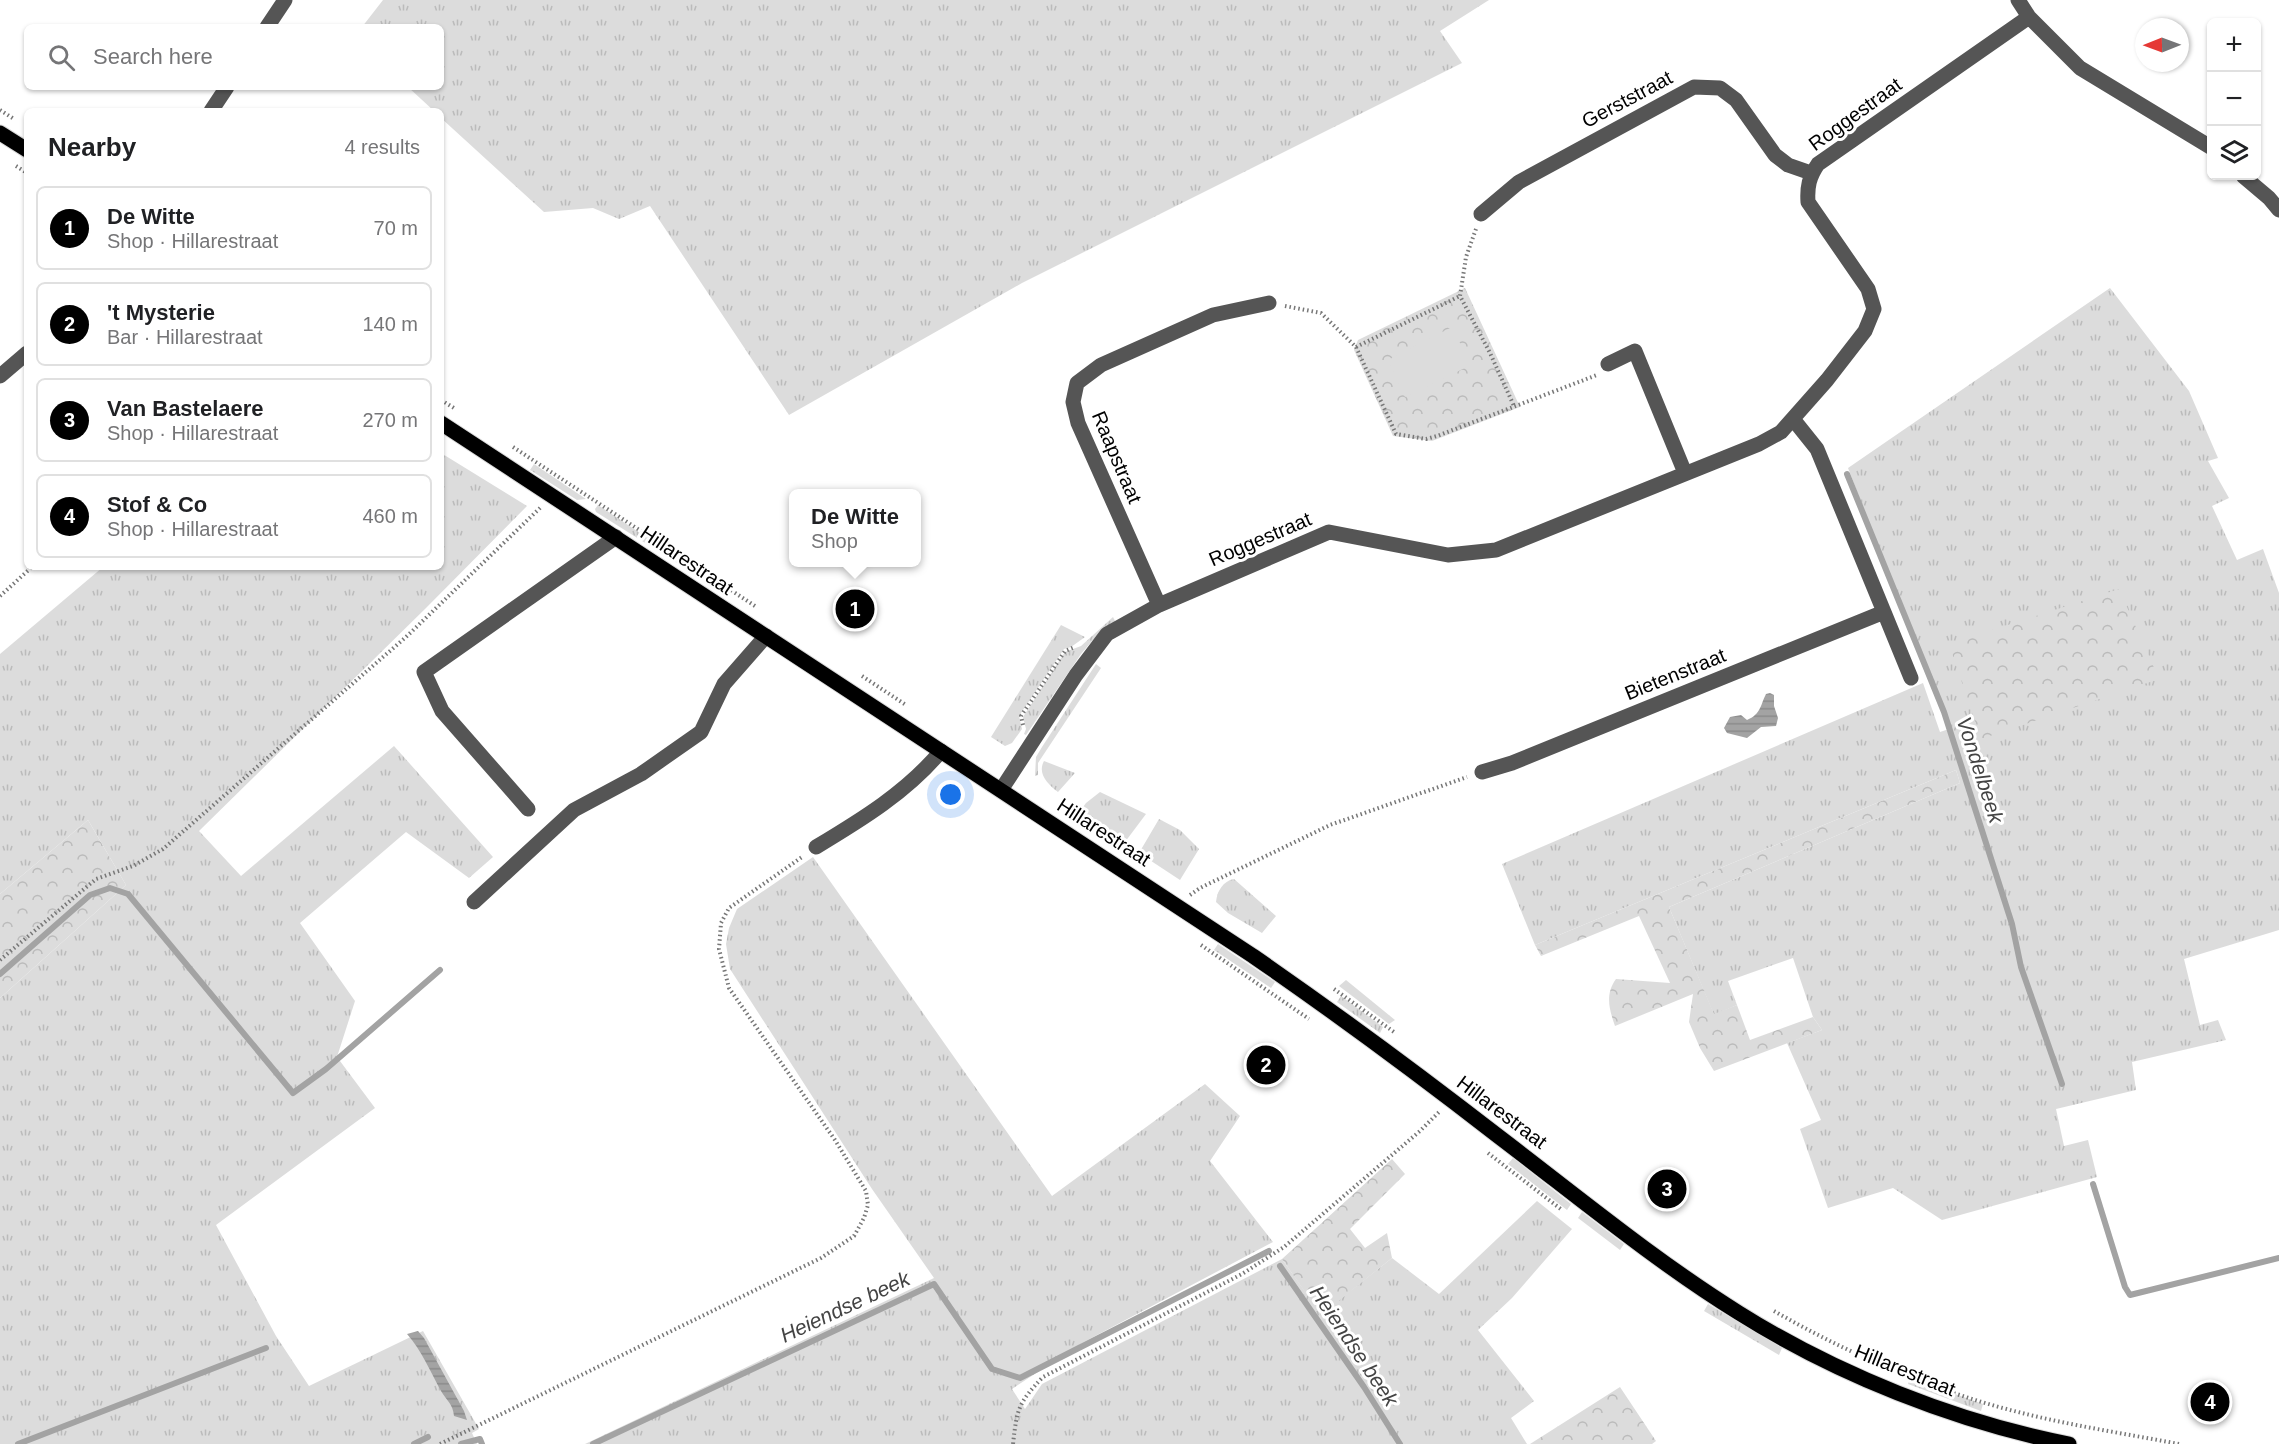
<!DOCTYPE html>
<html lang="en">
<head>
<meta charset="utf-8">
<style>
  :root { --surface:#fff; --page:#f2f2f2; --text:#202124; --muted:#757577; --line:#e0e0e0; --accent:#000 }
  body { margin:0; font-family:Arial,sans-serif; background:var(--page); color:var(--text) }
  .controls { position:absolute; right:18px; top:18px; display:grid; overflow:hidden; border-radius:9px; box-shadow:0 2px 4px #0004 }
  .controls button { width:54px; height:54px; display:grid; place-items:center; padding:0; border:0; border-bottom:2px solid var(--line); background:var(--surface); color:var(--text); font:30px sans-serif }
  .compass { position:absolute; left:2135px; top:18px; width:54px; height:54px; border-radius:50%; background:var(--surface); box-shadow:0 2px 4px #0004; rotate:269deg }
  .you { position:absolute; left:951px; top:795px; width:21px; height:21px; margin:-15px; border:4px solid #fff; border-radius:50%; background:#1a73e8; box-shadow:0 0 0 9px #1a73e833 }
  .badge { display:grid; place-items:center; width:39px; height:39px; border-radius:50%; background:var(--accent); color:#fff; font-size:20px; font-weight:700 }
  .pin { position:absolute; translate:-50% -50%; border:3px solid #fff; box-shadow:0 2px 6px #0006 }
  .popup { position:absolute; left:789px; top:489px; width:132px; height:78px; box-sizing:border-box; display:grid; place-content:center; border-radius:9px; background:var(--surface); filter:drop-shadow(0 2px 4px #0005); font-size:20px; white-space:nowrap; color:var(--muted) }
  .popup b { font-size:22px; color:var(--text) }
  .popup::after { content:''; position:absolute; left:50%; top:100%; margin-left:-12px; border:12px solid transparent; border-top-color:var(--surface) }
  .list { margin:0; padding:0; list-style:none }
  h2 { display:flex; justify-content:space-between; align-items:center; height:78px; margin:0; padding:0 24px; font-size:26px }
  h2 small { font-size:20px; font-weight:400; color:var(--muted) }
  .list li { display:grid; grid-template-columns:39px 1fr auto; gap:18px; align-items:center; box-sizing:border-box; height:84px; margin:0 12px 12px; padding:0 12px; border:2px solid var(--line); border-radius:9px }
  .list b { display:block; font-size:22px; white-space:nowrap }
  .list p { margin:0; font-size:20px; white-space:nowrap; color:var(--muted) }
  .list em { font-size:20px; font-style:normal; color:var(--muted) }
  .icon { flex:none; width:33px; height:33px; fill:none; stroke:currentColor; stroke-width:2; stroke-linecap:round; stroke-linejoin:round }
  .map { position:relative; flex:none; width:2279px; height:1444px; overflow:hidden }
  .search { position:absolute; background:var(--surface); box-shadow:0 2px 4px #0004; left:24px; top:24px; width:420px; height:66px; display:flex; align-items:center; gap:15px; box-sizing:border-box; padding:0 21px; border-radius:9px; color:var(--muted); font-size:22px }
  .panel { position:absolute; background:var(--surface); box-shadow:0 2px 4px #0004; left:24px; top:108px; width:420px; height:462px; border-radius:9px }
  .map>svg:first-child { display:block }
</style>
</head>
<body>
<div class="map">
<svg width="2279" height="1444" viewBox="0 0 2279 1444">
  <defs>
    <pattern id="grass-tufts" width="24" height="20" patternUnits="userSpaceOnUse" patternTransform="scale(1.5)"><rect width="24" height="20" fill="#dcdcdc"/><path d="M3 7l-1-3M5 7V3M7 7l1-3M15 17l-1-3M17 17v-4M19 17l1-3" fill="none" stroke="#bbb"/></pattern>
    <pattern id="forest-crowns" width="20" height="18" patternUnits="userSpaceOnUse" patternTransform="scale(1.5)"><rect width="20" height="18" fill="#dcdcdc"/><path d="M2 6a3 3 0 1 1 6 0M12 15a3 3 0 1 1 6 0" fill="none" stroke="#bbb"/></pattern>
    <pattern id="water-rules" width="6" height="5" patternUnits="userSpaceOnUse" patternTransform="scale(1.5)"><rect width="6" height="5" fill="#a3a3a3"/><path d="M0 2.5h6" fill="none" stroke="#8b8b8b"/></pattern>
  </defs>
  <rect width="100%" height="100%" fill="#fff"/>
  <path fill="url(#grass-tufts)" d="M383,0H1489L1440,31L1462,63L1022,283L789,415L650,206L619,219L593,208L544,212L441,118V111H434L408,87H441V27H362Z
    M2110,288L2189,391L2218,458L2208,461L2229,498L2212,506L2237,560L2263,549L2279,593V930L2184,959L2200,1025L2218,1020L2226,1040L2132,1062L2136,1090L2056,1109L2064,1146L2088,1140L2097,1177L1942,1220L1893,1188L1828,1208L1800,1129L1821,1120L1787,1043L1822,1030L1813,1017L1793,958L1728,981L1737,1005L1714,1015L1669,907L1960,783L1956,770L1535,945L1502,864L1923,683L1940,732L1949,729L1848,468Z
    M441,453L527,506L426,608L199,831L241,876L394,746L493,857L469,878L406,832L300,923L355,1001L337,1057L375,1108L216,1225L276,1336L309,1386L423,1331L479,1429L472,1433L477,1444H0V998L126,885L88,820L0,894V654L103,567H441Z
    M534,464L586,499L577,500L530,470Z
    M598,505L682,561L685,568L596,512L595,509Z
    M1113,617L1115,621L1092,641L1081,654L1026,735L1024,734L1026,729L1023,717L1065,652L1081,646Z
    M1061,625L1085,637L1071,647L1064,649L1019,716L1022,729L1012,743L1005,746L991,737Z
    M1096,664L1101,668L1038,763V775L1035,776L1036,757L1042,747Z
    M1044,761L1075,773L1058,792C1048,784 1037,774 1044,761Z
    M1100,792L1146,814L1125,842L1078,814L1086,803Z
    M1159,819L1180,830L1199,849L1180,880L1139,853Z
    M813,857L1052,1196L1205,1084L1240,1116L1210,1161L1273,1242L1082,1343L1012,1389L1025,1409L1042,1384L1282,1259L1321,1314L1392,1258L1439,1294L1537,1201L1572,1229L1512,1298L1478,1330L1534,1401L1511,1418L1527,1444H585L934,1278L872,1189L730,969L726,944L729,928L737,909Z
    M1234,879L1276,916L1262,933L1228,913L1216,902C1217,891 1223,881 1234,879Z
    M1218,944L1275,982L1271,988L1214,950Z
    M1346,980L1395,1020L1389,1024L1339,986Z
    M1341,996L1383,1027L1380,1033L1337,1002Z
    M1513,1158L1571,1204L1567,1210L1508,1164Z
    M1582,1212L1624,1244L1620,1250L1578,1218Z
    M1708,1304L1782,1348L1779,1355L1704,1311Z
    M1910,1378L1983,1404L1981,1411L1908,1384Z"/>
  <path fill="url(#forest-crowns)" d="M1465,288L1520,407L1432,441L1393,436L1354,350L1358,340Z
    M2119,589L2159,679L1981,739L1949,644Z
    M1956,770L1960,783L1669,907L1714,1014L1737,1005L1750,1040L1813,1017L1822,1030L1714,1071L1700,1048L1689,1022L1693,994L1615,1026C1609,1009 1605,994 1616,979L1670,983L1639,916L1541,956L1535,945Z
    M88,820L126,885L0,998V894Z
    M1392,1159L1405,1174L1350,1229L1365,1248L1387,1233L1392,1258L1321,1315L1282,1259Z
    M1620,1387L1656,1441L1652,1444H1530Z"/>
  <path fill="#dcdcdc" d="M1452,327L1471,365L1405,397L1388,360Z"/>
  <path fill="url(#water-rules)" d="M1770,693L1774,695V706L1778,718L1776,726L1761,727L1747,738L1727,733L1724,728L1730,717L1741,715L1747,720C1761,714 1760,706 1766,694Z
    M418,1331L424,1338L464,1411L467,1420L454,1416C453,1404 447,1401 441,1391C430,1371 422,1351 407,1334Z"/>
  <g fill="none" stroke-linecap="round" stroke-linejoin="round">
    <path stroke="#a3a3a3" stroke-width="6" d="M1847,474L1944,712L2012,924L2021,967L2062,1084
      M0,974L90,895L110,888L128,894L293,1093L326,1069L440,970
      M2093,1184L2125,1287L2130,1295L2279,1258
      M1280,1266L1364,1387L1400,1444
      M18,1444L266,1348
      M414,1444L428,1437
      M461,1444L480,1439L482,1444
      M593,1444L934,1284L992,1369L1020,1378L1269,1251"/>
    <g stroke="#dbdbdb" stroke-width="17">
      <path id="major" d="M0,133L27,150
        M441,423L1253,956C1337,1014 1418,1074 1498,1136C1577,1196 1654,1260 1739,1313C1836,1374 1956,1422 2069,1444"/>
    </g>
    <path stroke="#777" stroke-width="4" stroke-dasharray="1.5 3" stroke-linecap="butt" d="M0,110L14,119
      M16,166L27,173
      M1476,229L1466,257L1460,296L1490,353L1514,406
      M1285,306L1321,313L1356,347L1396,434L1426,439L1437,436L1597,375
      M1356,347L1460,296
      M441,400L454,408
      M513,447L755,606
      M0,596L32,567
      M862,676L906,705
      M1023,725L1021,716L1065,651L1075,647
      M1190,895L1200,888L1330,825L1467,777
      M1201,945L1309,1019
      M0,960L96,879L133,866L163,849L406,637L541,507
      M1334,989L1394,1032
      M1488,1153L1562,1210
      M1774,1311C1851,1355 1936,1392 2022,1413C2074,1426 2127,1434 2179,1444
      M440,1444L782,1277L821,1258L854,1236L864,1218L868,1205L866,1191L835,1140L729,988L719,949L721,923L729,908L802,857
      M1013,1444C1017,1409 1018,1403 1043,1377L1242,1274L1284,1247L1420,1131L1440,1111"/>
    <path stroke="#555" stroke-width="15" d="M2018,0L2029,17L2080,68L2212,148
      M267,27L285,0
      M211,111L227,87
      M2243,176L2269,198L2279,210
      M1481,214L1519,182L1694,87L1720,88L1736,100L1775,155L1788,165L1811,173
      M1608,364L1635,351L1685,473
      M0,376L27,353
      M1159,605L1078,423L1073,402L1077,383L1101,365L1213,315L1269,303
      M1884,612L1911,678
      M1482,772L1512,763L1884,612L1817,449L1793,419
      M1001,790L1076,675L1107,634L1159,605L1329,532L1448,555L1496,550L1759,444L1781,432L1827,380L1865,331L1874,309L1868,289L1808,202C1807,187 1809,177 1818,164L2029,17
      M528,809L442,711L424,672L616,537
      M816,847C861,820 907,792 941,751
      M474,902L574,810L641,774L701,732L724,684L766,636"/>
    <use href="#major" stroke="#000" stroke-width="15"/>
  </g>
  <g text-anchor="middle" stroke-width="6" stroke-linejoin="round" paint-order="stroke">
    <g font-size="20" fill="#000" stroke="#fff">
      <text transform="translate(1627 99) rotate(-28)" y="7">Gerststraat</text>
      <text transform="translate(1855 114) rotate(-36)" y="7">Roggestraat</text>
      <text transform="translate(1117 457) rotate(67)" y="7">Raapstraat</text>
      <text transform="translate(1260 539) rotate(-23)" y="7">Roggestraat</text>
      <text transform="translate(687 560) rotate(34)" y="7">Hillarestraat</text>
      <text transform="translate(1675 674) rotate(-22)" y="7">Bietenstraat</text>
      <text transform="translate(1104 832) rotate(33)" y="7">Hillarestraat</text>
      <text transform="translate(1502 1112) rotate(37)" y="7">Hillarestraat</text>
      <text transform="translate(1905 1370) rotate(22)" y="7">Hillarestraat</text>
    </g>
    <g font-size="21" font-style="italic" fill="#444" stroke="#fff">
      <text transform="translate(1980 770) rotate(72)" y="7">Vondelbeek</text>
      <text transform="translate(845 1307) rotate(-25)" y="7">Heiendse beek</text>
      <text transform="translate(1354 1346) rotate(56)" y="7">Heiendse beek</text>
    </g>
  </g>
</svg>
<div class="controls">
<button>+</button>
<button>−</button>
<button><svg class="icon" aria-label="layers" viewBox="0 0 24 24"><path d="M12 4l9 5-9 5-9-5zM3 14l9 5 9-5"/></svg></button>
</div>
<svg class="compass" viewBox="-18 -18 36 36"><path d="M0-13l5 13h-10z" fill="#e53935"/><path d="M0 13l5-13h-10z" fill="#757577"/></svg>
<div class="you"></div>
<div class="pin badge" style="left:855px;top:609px">1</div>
<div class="popup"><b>De Witte</b>Shop</div>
<div class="pin badge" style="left:1266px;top:1065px">2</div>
<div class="pin badge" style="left:1667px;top:1189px">3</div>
<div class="pin badge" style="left:2210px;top:1402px">4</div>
<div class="search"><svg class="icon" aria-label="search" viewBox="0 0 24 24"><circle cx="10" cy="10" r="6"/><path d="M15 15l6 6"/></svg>Search here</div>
<section class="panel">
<h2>Nearby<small>4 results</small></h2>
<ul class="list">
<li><span class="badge">1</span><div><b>De Witte</b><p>Shop · Hillarestraat</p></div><em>70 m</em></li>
<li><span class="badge">2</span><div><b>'t Mysterie</b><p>Bar · Hillarestraat</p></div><em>140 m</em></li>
<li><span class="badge">3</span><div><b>Van Bastelaere</b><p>Shop · Hillarestraat</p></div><em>270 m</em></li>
<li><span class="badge">4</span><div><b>Stof &amp; Co</b><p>Shop · Hillarestraat</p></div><em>460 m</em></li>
</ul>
</section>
</div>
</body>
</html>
